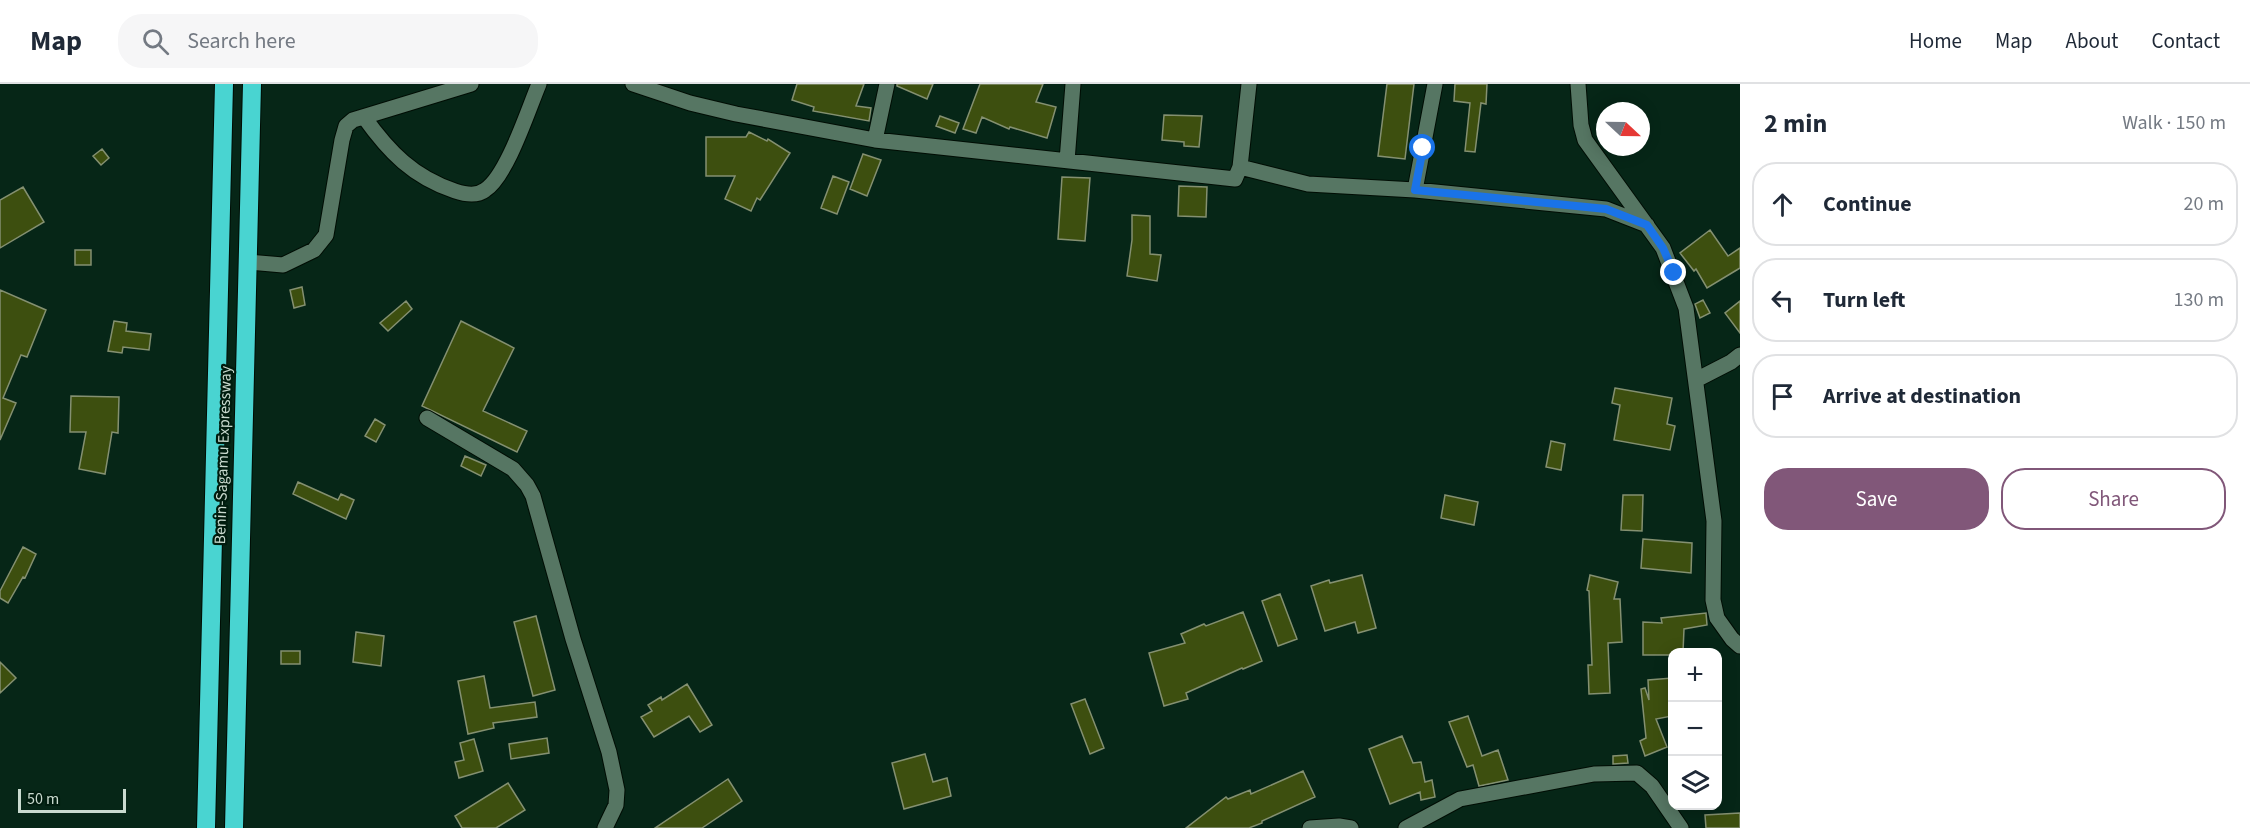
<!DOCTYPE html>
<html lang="en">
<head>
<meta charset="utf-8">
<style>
  :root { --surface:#fff; --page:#f6f6f7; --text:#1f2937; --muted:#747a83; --line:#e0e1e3; --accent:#815779 }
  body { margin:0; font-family:"Source Sans 3",sans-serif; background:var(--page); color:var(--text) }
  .controls { position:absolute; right:18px; bottom:18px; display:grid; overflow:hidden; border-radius:12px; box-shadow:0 3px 15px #0003 }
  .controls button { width:54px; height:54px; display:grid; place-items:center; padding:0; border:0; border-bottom:2px solid var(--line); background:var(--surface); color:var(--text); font:30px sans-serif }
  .compass { position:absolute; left:1596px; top:18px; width:54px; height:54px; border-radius:50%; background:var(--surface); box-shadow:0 3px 15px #0003; rotate:112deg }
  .scale { position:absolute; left:18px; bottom:15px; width:108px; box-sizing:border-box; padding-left:6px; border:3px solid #c9dacf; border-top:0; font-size:16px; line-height:21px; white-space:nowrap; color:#c9dacf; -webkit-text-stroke:4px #001c0e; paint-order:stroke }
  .stop { position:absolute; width:18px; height:18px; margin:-14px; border:4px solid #1a73e8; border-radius:50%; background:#fff }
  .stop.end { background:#1a73e8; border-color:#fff; box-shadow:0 2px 6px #0008 }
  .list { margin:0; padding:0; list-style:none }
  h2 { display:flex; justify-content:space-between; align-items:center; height:78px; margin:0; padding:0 24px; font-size:26px }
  h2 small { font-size:20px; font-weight:400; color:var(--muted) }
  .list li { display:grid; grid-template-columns:39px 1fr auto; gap:18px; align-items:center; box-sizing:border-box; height:84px; margin:0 12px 12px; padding:0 12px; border:2px solid var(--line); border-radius:24px }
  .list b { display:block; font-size:22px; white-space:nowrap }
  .list em { font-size:20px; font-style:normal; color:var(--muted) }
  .actions { display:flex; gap:12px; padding:18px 24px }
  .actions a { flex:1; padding:14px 0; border:2px solid var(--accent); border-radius:24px; text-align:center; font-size:21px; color:var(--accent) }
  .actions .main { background:var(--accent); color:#fff }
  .icon { flex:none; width:33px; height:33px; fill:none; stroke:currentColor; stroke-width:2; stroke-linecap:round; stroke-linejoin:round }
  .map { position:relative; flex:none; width:1740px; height:744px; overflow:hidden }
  header { display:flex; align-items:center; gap:36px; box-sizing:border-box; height:84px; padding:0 30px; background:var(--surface); border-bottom:2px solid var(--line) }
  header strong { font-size:28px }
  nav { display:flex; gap:33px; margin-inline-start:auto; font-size:21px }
  .search { width:420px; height:54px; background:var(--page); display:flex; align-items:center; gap:15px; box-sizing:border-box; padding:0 21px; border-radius:24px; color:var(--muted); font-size:22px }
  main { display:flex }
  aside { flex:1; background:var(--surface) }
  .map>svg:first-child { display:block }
</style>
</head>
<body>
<header>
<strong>Map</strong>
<div class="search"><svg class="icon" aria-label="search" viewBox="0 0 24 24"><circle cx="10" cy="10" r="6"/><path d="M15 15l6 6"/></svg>Search here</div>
<nav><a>Home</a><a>Map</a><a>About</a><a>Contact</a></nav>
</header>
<main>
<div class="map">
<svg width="1740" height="744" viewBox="0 0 1740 744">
  <rect width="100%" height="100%" fill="#062617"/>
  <path fill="#3d4f0f" stroke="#849071" stroke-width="1.5" d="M797,0H864L856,22L871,24L869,37L813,27L814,23L792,16Z
    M897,0H933L927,15L897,2Z
    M980,0H1043L1036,18L1056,23L1047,54L1010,43L1009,45L982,33L976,49L963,45Z
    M1387,0H1414L1405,75L1378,72Z
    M1455,0H1487L1486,20L1481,19L1475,68L1465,67L1470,19L1454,17Z
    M1164,31L1202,32L1199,63L1184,62V58L1162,56Z
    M940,32L959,39L955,49L936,42Z
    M749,48L767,57L768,55L790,69L760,116L757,114L751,127L725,115L735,92H706V53H746Z
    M102,65L109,74L101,81L93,72Z
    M863,70L881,76L867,112L850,105Z
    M833,92L849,98L837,130L821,124Z
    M1062,93L1090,94L1085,157L1058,155Z
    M1179,102L1207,103L1206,133L1178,132Z
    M23,103L44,138L0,164V116Z
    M1132,131L1150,132V170L1161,171L1157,197L1127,192L1132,156Z
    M1710,146L1728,172L1740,164V184L1707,204L1696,185L1694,187L1680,169Z
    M75,166H91V181H75Z
    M302,203L305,221L294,224L290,206Z
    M0,206L46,226L27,273L21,271L3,314L16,319L0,356Z
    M1703,216L1710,229L1700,234L1695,220Z
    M406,217L412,225L388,247L380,239Z
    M1740,217V249L1725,229Z
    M114,237L127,239L126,247L151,250L149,266L123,263L122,269L108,267Z
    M461,237L514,264L483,327L527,347L517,368L422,322Z
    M1615,304L1672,314L1667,340L1675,342L1670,366L1614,356L1620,321L1612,319Z
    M71,312L119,313L118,349L112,348L105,390L79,385L86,348H70Z
    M375,335L385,341L376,358L365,352Z
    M1551,357L1565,360L1561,386L1546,383Z
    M465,372L486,381L481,392L461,382Z
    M298,398L338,416L341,410L354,416L346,435L293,410Z
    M1445,411L1478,418L1474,441L1441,434Z
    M1623,411H1643L1642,447L1621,446Z
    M1643,455L1692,459L1691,489L1641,484Z
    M23,463L36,470L25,494L23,493L8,519L0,514V507Z
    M1362,491L1376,544L1358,549L1355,538L1325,547L1311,502L1329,496L1330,499Z
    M1590,491L1618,498L1614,515H1620L1622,558L1608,559L1610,609L1589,610L1588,581H1592L1589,507L1587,506Z
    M1280,510L1297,555L1278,562L1262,517Z
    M1243,528L1262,577L1243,585L1242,584L1186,609L1188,615L1164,622L1149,569L1185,559L1181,550L1204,540L1206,542Z
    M1706,529L1707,541L1684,545L1683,568H1672V571H1643V538L1662,539L1661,534Z
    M536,532L555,606L533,612L514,538Z
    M356,548L384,552L381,582L353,578Z
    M281,567H300V580H281Z
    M0,578L16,594L0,609Z
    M484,592L490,624L535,618L537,633L493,639L494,644L468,650L458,597Z
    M1672,594V632L1656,635L1667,663L1645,672L1640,657L1646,654L1641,605L1645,604L1649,616L1648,596Z
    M687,600L712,641L700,648L689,632L654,653L641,633L652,627L648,621L661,613L662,616Z
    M1085,615L1104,664L1090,670L1071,620Z
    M1468,632L1482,672L1498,666L1508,696L1479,702L1473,681L1467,683L1449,638Z
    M1402,652L1413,679L1421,678L1425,698L1432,696L1435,713L1421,716L1420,708L1390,720L1369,665Z
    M547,654L549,669L511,675L509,660Z
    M474,655L483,687L459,694L455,678L464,676L460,659Z
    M925,670L933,698L947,694L951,712L904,725L892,679Z
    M1627,671L1628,679L1613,680V672Z
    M1303,687L1315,713L1262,737V739L1249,744H1186L1226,713L1228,715L1250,706L1251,710Z
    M728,695L742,717L702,744H655Z
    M508,699L525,726L496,744H462L455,732Z
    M1740,729V744H1706L1705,731Z"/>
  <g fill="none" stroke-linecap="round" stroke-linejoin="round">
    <g stroke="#000d04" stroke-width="17">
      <path id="street" d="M633,0L690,19L736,30L875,56L1235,95L1240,83L1249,0
        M1578,0L1581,41L1585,56L1663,164L1686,224L1714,437L1713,516L1717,534L1732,555L1740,562
        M364,33C389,68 413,93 455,107C464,110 476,113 485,106C507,92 528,26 539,0
        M875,56L887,0
        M1067,77L1073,0
        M1240,83L1308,100L1415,106L1606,125L1647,141
        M1415,106L1435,0
        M247,178L283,181L314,166L326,151L342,56L346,42L353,36L471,0
        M1696,296L1731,278L1740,271
        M427,334L513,385L527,401L533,412L573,555L609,668L617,706L616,721L605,744
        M1310,744L1339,742L1351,744
        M1406,744L1460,715L1594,690L1637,689L1652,702L1681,744"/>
    </g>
    <g stroke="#000d04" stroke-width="20">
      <path id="highway" d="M206,744L224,0
        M234,744L252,0"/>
    </g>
    <use href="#street" stroke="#567663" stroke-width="15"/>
    <use href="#highway" stroke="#49d4d1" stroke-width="18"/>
  </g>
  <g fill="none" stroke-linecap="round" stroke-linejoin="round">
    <path stroke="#1a73e8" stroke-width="8" d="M1423,64L1415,106L1606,125L1647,141L1663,164L1674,189"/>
  </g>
  <g text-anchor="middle" stroke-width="4.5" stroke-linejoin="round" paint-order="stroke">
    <g font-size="16" fill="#c9dacf" stroke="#001c0e">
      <text transform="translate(222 371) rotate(-88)" y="6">Benin-Sagamu Expressway</text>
    </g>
  </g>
</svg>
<div class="controls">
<button>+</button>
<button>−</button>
<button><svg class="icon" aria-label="layers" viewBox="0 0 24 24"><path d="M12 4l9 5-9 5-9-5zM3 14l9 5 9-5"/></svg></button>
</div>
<svg class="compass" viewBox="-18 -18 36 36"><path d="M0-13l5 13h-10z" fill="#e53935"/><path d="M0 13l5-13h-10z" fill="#747a83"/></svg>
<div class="scale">50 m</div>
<div class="stop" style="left:1423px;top:64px"></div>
<div class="stop end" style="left:1674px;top:189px"></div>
</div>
<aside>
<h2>2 min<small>Walk · 150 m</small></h2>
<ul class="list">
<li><svg class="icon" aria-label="ahead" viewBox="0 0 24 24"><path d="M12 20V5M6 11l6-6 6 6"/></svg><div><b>Continue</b></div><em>20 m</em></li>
<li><svg class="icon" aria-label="left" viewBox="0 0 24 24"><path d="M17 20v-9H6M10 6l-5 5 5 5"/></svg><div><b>Turn left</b></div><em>130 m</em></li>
<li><svg class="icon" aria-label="arrive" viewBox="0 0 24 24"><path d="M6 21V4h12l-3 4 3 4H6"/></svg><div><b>Arrive at destination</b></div></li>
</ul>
<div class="actions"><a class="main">Save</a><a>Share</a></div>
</aside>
</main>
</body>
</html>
